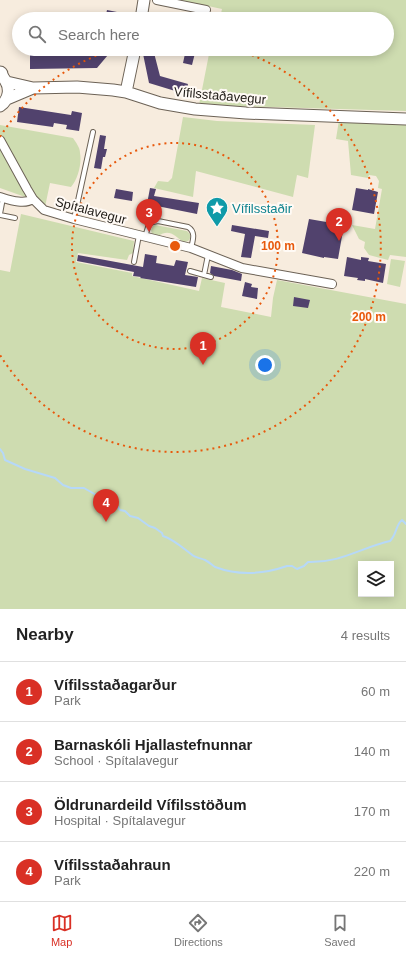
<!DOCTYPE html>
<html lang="en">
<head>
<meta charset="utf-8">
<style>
  :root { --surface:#fff; --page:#f2f2f2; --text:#222; --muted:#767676; --line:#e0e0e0; --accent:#d93025 }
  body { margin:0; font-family:Helvetica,sans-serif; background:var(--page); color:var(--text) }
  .controls { position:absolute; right:12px; bottom:12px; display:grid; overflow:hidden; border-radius:0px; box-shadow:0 2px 10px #0003 }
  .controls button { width:36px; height:36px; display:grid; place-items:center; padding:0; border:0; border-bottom:1px solid var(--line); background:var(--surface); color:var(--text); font:20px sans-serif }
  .you { position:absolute; left:265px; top:365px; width:14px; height:14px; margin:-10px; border:3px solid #fff; border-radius:50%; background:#1a73e8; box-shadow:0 0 0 6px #1a73e833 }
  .badge { display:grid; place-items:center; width:26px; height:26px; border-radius:50%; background:var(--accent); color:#fff; font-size:13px; font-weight:700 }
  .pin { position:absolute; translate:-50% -33px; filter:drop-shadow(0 1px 2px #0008) }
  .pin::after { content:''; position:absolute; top:21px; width:14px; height:12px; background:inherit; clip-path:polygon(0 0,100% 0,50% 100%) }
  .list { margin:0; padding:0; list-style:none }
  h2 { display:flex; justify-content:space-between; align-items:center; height:52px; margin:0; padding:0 16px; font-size:17px }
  h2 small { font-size:13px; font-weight:400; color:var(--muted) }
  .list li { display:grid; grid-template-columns:26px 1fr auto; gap:12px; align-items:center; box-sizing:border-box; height:60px; padding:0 16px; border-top:1px solid var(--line) }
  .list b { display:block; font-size:15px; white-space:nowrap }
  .list p { margin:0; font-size:13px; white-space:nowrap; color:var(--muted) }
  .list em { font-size:13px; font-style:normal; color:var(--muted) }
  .icon { flex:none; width:22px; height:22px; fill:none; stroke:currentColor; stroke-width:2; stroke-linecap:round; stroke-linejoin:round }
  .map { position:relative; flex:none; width:406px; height:609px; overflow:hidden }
  .search { position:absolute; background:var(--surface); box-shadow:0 2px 10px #0003; left:12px; right:12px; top:12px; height:44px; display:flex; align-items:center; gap:10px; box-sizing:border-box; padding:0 14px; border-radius:22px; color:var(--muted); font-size:15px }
  .sheet { height:292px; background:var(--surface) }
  nav { display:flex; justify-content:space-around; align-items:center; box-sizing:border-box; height:56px; border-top:1px solid var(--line); background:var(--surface); font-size:11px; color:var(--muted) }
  nav a { display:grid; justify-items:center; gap:2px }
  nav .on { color:var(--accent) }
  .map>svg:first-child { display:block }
</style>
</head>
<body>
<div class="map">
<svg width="406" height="609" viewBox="0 0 406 609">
  <rect width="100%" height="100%" fill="#f7ecde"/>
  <path fill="#cedcb0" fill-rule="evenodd" d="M180,0H406V111L199,105L210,49H387V19H216V18H220L222,9Z
    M183,117L217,121L315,125L308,178L297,175L293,197L196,171L193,197L154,188L158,181L168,182L172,178Z
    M339,120L406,124V257L390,255L388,260L369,255L364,248L365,242L359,239L352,225L375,229L382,189L378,188L379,181L376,176L369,175L368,178L351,175L348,141L336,139Z
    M0,125L73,138C76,143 80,147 80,153C82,163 78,179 71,187L50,183L45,207L36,197L3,142L0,134Z
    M0,145L28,198L0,188Z
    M21,214L134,241L133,253L129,255L127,260L78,253L76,262L132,273V276L199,291L202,278L225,283L221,307L271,317L273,298L277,280L406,304V609H0V270L10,272ZM361,564H391V594H361Z
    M155,225L187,231L190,234C191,239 189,242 184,242C174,236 170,228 158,236L153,235C150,231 151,227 155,225Z
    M391,259L405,261L400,287L387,284Z"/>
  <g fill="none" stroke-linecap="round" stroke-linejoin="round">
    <path stroke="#b6d8f8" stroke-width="2" d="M0,449L3,453L5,460L25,469L55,478L63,485L71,488H84L110,503L116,504L120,510L125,511L130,516L138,518L149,526L155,528L162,533L163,536C173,539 183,548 191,554C195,558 201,558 205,560C209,562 212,565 215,567C239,576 264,574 287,566H292L297,569L304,566L308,562C341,563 360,548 390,541C397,534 396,524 402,520L406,524"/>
  </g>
  <path fill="#51426d" d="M107,10L122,13L121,19H105Z
    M170,13L189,17V19H171Z
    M90,49H113L97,68L30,69V51Z
    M142,49H153L160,76L188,84L185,94L149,83Z
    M186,49H196L192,65L183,63Z
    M19,107L71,115L72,111L82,113L79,131L66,129L67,125L54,123L53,127L17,122Z
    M100,135L106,136L104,149H107L105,157H103L101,169L94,168Z
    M150,188L156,189L154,196L199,203L197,214L147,204Z
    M356,188L368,190V189L378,192L374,214L352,210Z
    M116,189L133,192L132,201L114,198Z
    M309,219L344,225L338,259L324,257V258L302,253Z
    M232,225L269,231L268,238L255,236L251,258L241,257L245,234L231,231Z
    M145,254L157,256L156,263L174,266L176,260L188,262L185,275L198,277L196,287L140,278L141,277L133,276L134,272L77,261L78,255L143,267Z
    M347,257L361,260V257L369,258L368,261L386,264L383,283L365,279V281L357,280L358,278L344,276Z
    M211,266L232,270L242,274L241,281L214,276L210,273Z
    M245,282L252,284L251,287L258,288L257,299L242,296Z
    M294,297L310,300L308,308L293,306Z"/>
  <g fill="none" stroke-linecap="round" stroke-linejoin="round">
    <g stroke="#6c6256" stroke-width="6">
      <path id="lane" d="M0,214L3,198
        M0,215L15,218
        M74,219L93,132
        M145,237L149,224L153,222L158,221L188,227C196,232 193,240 191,248
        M134,262L139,235
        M190,271L211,277
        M204,275L208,255"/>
    </g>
    <g stroke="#6c6256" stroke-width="10">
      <path id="street" d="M157,0L206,10
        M0,140L27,189L33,199L44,210L74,219L191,248L242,268L332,284
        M0,197C10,200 24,205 33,199"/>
    </g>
    <g stroke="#6c6256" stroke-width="13">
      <path id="secondary" d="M141,19L144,0
        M7,82L33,88L77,87L113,90L126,92L160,103L195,109L246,113L406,119
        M126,92L135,49
        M7,99L33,88
        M0,106C10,99 11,87 3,77"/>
    </g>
    <g stroke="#6c6256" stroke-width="17">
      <path id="highway" d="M0,74V75"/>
    </g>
    <use href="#lane" stroke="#fff" stroke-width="4"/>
    <use href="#street" stroke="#fff" stroke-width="8"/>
    <use href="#secondary" stroke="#fff" stroke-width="11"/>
    <use href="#highway" stroke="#fff" stroke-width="15"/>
  </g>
  <g fill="none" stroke="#e8590c" stroke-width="2" stroke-dasharray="2 4">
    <circle cx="175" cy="246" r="103"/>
    <path d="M0 137A206 206 0 0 1 115 49M235 49A206 206 0 1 1 0 355"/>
  </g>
  <defs>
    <g id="sight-pin" transform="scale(1.15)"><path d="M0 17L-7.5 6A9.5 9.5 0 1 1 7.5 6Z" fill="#0f9aa8" stroke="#fffaf5"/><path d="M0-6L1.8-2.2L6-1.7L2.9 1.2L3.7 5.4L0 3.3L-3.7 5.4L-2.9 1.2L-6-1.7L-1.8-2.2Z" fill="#fff"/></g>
  </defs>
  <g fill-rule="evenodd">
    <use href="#sight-pin" x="217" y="208"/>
  </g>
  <g text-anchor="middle" stroke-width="4" stroke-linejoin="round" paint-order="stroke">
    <g font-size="13" fill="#201c17" stroke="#fffaf5">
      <text transform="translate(220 95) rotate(5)" y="5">Vífilsstaðavegur</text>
      <text transform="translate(91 210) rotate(15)" y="5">Spítalavegur</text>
    </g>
    <g font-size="13" fill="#0d838f" stroke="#fffaf5" text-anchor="start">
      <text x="232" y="213">Vífilsstaðir</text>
    </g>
  </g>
  <circle cx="175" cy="246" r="6" fill="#e8590c" stroke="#fffaf5" stroke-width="2"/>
  <g font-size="12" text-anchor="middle" font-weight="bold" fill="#e8590c" stroke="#fffaf5" stroke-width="4" stroke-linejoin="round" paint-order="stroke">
    <text x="278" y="250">100 m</text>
    <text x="369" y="321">200 m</text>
  </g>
</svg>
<div class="controls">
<button><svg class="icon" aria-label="layers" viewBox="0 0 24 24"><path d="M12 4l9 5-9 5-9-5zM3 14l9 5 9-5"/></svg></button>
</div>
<div class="you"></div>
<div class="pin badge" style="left:203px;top:365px">1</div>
<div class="pin badge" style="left:339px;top:241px">2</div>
<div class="pin badge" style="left:149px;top:232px">3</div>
<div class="pin badge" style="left:106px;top:522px">4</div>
<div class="search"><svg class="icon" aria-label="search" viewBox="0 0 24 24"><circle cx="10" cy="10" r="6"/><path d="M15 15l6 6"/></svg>Search here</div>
</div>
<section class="sheet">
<h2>Nearby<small>4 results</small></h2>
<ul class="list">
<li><span class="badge">1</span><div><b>Vífilsstaðagarður</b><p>Park</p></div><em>60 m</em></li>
<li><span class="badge">2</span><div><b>Barnaskóli Hjallastefnunnar</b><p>School · Spítalavegur</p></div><em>140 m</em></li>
<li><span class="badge">3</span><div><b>Öldrunardeild Vífilsstöðum</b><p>Hospital · Spítalavegur</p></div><em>170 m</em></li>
<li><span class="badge">4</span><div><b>Vífilsstaðahraun</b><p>Park</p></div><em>220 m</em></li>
</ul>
</section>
<nav>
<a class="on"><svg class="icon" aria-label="map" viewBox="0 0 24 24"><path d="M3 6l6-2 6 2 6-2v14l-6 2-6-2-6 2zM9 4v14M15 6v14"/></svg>Map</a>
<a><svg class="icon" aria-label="directions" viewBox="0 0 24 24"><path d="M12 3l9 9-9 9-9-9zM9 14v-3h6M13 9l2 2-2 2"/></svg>Directions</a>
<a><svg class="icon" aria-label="saved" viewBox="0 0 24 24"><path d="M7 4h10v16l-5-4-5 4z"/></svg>Saved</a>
</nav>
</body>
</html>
